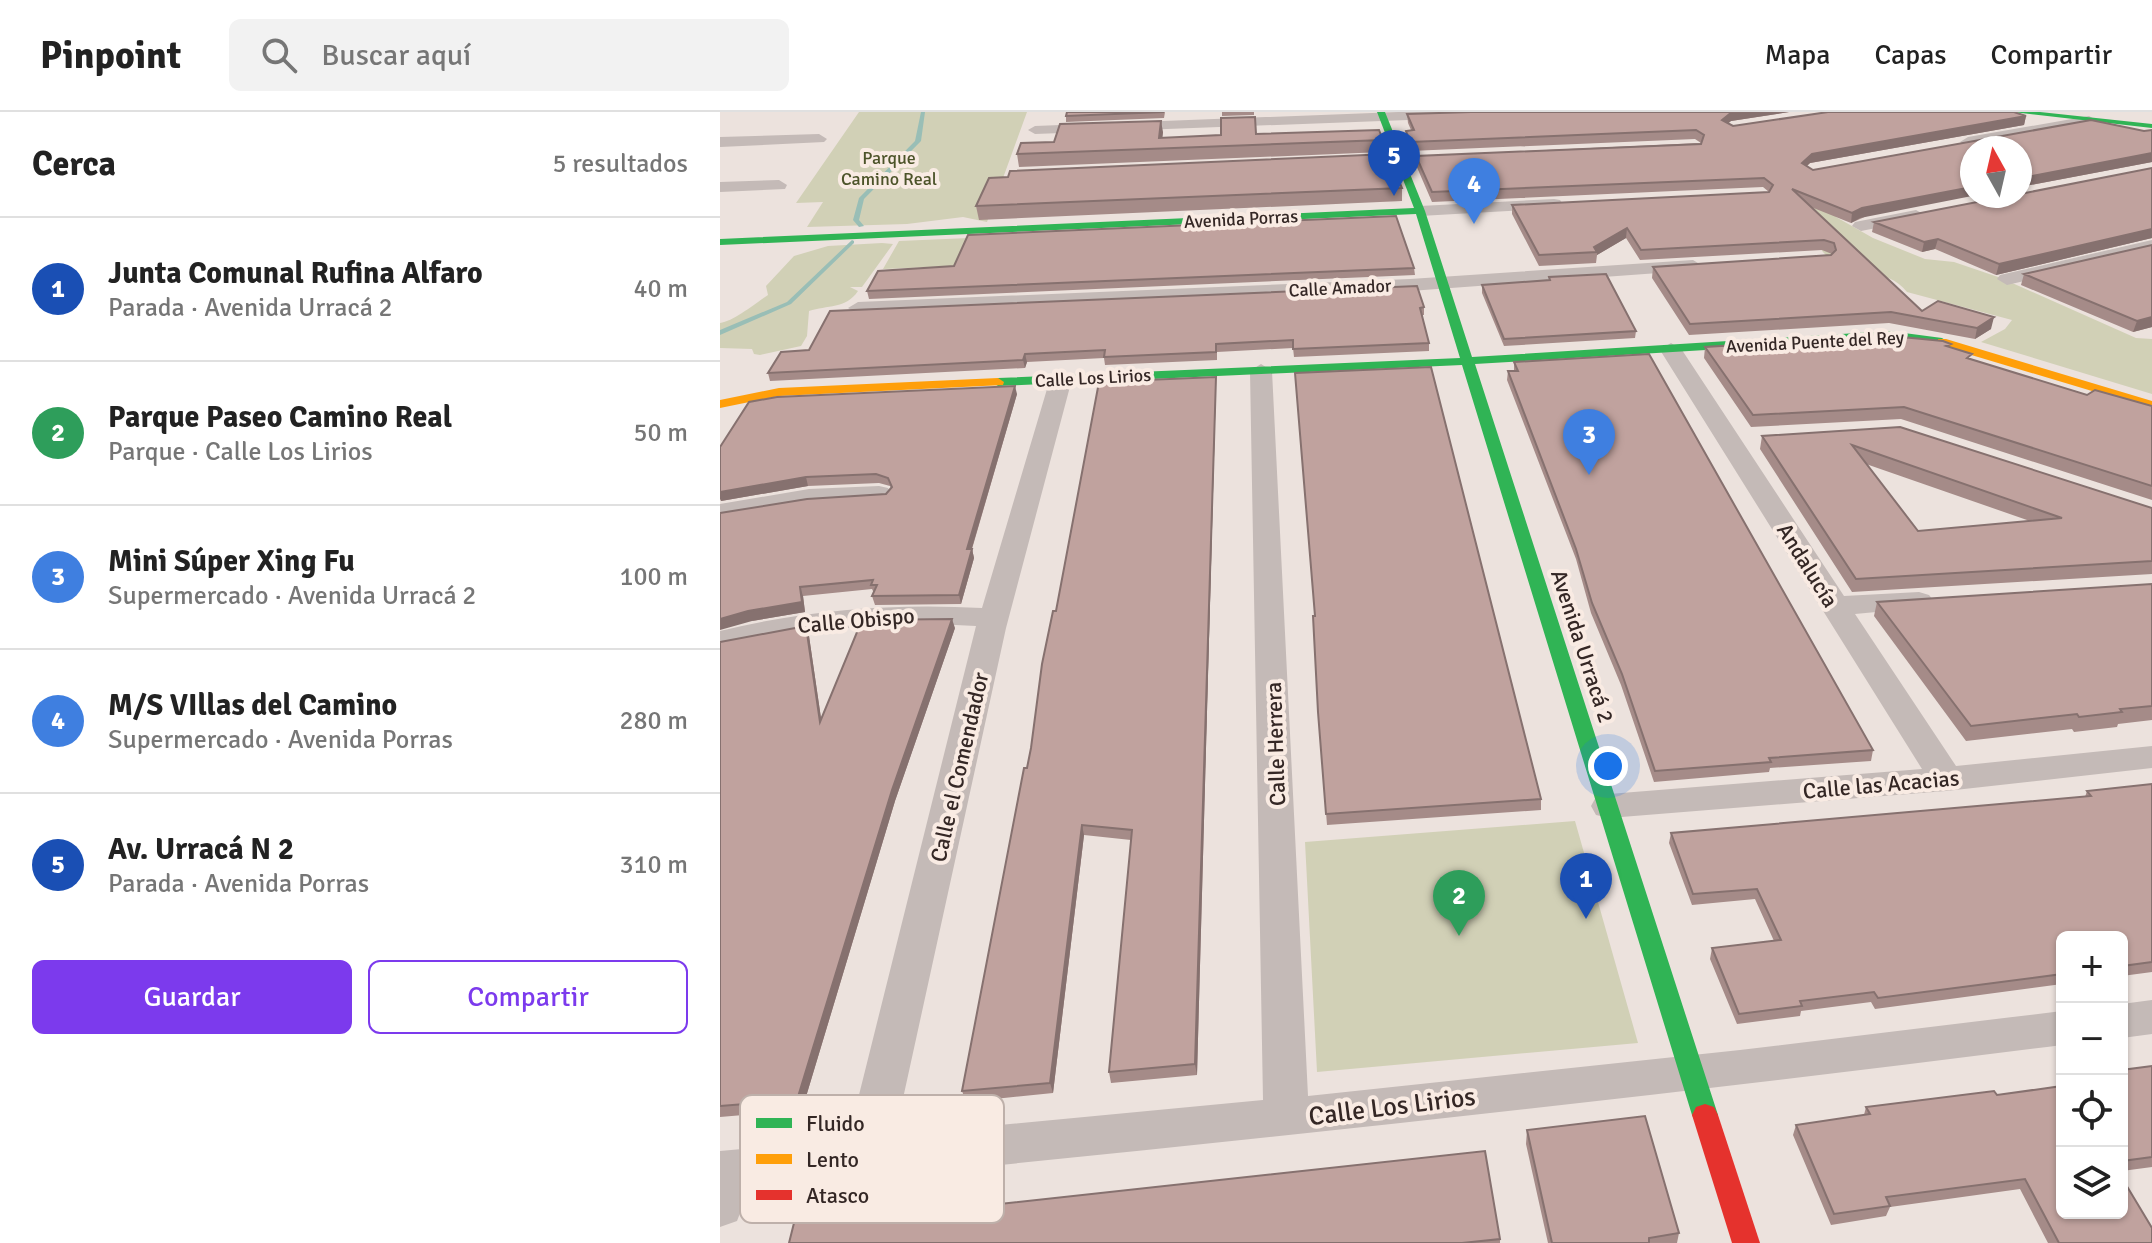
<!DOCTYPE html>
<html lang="es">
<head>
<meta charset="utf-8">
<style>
  :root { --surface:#fff; --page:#f2f2f2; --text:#222; --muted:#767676; --line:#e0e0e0; --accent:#7c3aed }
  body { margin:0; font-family:Signika,sans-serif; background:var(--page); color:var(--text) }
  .controls { position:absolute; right:24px; bottom:24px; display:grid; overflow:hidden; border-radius:12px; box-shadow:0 2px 6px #0004 }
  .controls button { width:72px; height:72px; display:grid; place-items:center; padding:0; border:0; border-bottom:2px solid var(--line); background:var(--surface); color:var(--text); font:40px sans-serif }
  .compass { position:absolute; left:1240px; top:24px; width:72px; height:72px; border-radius:50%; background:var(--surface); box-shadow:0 2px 6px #0004; rotate:352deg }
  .you { position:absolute; left:888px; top:654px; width:28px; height:28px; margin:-20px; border:6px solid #fff; border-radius:50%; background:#1a73e8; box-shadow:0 0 0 12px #1a73e833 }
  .badge { display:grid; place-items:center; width:52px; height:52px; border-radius:50%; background:var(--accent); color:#fff; font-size:26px; font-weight:700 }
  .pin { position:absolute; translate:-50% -66px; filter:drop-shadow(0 2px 4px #0008) }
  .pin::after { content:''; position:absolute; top:42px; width:28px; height:24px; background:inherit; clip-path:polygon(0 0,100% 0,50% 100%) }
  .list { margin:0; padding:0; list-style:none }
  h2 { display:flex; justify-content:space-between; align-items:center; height:104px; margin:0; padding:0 32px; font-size:34px }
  h2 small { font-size:26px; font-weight:400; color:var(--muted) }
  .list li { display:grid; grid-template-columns:52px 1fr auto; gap:24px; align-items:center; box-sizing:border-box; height:144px; padding:0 32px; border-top:2px solid var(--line) }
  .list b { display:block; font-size:30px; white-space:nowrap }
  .list p { margin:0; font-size:26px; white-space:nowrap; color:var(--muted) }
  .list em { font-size:26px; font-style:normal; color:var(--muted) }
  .actions { display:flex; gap:16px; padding:24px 32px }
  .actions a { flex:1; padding:18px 0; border:2px solid var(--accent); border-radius:12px; text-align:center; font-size:28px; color:var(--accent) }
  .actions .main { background:var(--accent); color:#fff }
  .icon { flex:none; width:44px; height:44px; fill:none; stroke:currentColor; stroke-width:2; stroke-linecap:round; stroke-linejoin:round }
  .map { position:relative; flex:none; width:1432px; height:1131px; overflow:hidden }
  header { display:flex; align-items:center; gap:48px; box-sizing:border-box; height:112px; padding:0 40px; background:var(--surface); border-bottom:2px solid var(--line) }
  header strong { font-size:38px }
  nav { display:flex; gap:44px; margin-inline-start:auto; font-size:28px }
  .search { width:560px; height:72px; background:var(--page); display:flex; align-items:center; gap:20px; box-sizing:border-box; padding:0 28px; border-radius:12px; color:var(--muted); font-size:30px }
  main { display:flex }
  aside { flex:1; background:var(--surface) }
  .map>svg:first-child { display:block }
</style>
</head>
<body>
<header>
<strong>Pinpoint</strong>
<div class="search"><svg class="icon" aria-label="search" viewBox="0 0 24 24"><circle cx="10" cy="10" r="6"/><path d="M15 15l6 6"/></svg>Buscar aquí</div>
<nav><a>Mapa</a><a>Capas</a><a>Compartir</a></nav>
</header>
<main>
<aside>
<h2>Cerca<small>5 resultados</small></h2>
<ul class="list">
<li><span class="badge" style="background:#1a4fb4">1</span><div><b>Junta Comunal Rufina Alfaro</b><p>Parada · Avenida Urracá 2</p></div><em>40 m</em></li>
<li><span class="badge" style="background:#2e9e5b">2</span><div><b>Parque Paseo Camino Real</b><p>Parque · Calle Los Lirios</p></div><em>50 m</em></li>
<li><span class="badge" style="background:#3f7fe0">3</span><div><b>Mini Súper Xing Fu</b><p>Supermercado · Avenida Urracá 2</p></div><em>100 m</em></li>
<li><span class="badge" style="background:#3f7fe0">4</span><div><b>M/S VIllas del Camino</b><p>Supermercado · Avenida Porras</p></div><em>280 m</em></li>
<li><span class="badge" style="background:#1a4fb4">5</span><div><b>Av. Urracá N 2</b><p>Parada · Avenida Porras</p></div><em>310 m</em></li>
</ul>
<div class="actions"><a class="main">Guardar</a><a>Compartir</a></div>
</aside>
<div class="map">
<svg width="1432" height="1131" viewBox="0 0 1432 1131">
  <rect width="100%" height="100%" fill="#ece2dd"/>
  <path fill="#d1d0b6" d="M139,0H307L267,110L243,105L187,112L87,115L103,90L76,91Z
    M1109,90L1116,105L1153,126L1205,147L1234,150L1281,166L1416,226L1432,227V282L1261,230L1285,217L1292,208L1187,180C1168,154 1121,162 1103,140C1092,126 1081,109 1069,95Z
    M249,126L236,154L163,157L179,129Z
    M162,131L173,132L142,175H130L138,179C126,197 107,193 89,199L87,224L81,234L40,243L34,242L32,237L0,236V211C14,209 34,192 48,183L46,174L74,144L108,134Z
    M855,709L918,931L597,960L585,730Z"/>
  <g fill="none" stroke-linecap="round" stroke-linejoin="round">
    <path fill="#99beb6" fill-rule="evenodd" d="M201,0H205L201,29L144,87L139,108L144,114L139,115L133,108L139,86L195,29Z
      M132,128L134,129V131L71,192L0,223V218L67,190Z"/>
    <path fill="#c4bab7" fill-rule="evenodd" d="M678,0H800L793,4L315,22L308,18L315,14Z
      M1369,4L1376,8L1374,11L1248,35L1240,30L1248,25Z
      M99,22L107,27L104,30L0,35V25Z
      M59,68L67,73L65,77L0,80V70Z
      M834,87L840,88L843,92L840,96L700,104L691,99L700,94Z
      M1196,98L1205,103L1202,107L1141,119L1132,114L1135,110Z
      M1432,128V140L1287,173L1277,167L1280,163Z
      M973,148L983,154L980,158L690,179L138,202L128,196L138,190L690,167Z
      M951,231L962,238L1124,484L1199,480L1209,483L1214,489L1209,495L1135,502L1236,654L1432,634V656L1226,679L889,706L876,703L871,694L876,685L889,682L1202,657L940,238Z
      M541,252L552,259L588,984L1020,938L1342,899V933C905,989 467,1035 29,1078L17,1109L0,1115V1039L128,1027L256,514C169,509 85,517 0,537V519C86,498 173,491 262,496L330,267L333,262H349L352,267L286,516L175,1023L543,988L530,259Z
      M159,374L168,376L172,382L168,388L89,393L0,408V392L89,377Z
      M1432,888V922L1402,926V892Z"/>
    <path fill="#30b455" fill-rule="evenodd" d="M657,0H665L705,99L752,245L1169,219L1222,226L1228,230L1222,234L1169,227L755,252L998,1003L994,1011L985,1014L976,1011L972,1003L742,253L278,274L272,270L278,266L740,246L696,102L0,133V127L694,96Z
      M1293,0H1320L1432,12V16Z"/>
    <path fill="#ff9f0a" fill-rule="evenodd" d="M1218,227H1226L1432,289V297L1218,233Z
      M278,266L284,270L283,273L59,284L0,296V288L59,276Z"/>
    <path fill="#e5322d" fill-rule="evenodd" d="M985,992L994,995L998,1003L1040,1131H1012L972,1003L976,995Z"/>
  </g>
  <path fill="#a58b88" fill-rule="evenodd" d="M347,0H445L444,6L346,10V4Z
    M502,0H534V3L502,4Z
    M751,0H1069L1011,9L1008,11L1013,14L1306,4L1304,13L1090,51L1087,54L1093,58L1432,18V50L1300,75V36L1131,111L1091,95L1202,199L1271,217L1255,227L1169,211L969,223L932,166L933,155L1111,143L1112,142L1102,138L920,148L906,126L877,143L876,151L819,154L792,102V93L1049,80L1043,75L712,90L696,53V44L981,31L975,27L690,39L686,28V19L691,18L688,11L687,2Z
    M443,20L442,26L536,22L663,28V40L299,55L297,42L334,30Z
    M1432,56V126L1276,163L1215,137L1202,140L1152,120L1154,110Z
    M682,76V89L259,108L256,94Z
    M1432,133V215L1413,220L1301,173L1304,162Z
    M694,156L695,163L149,187L147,179Z
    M829,165L916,219L915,226L784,234L762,181V173L829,168Z
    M704,195V203H702L709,231V239L574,245L573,236L497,240V248L385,253L384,246L307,250L305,256L50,269L48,261Z
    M985,235H1230L1251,247L1367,283L1432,294V388L1181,307L1031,315L984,246Z
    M794,250L1153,638L1151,649L1050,656L1049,660L934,670L901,573L871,501L856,447L787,268L788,259H794Z
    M496,265V273L477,963L391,971L389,960L411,728L364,723L333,981L246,990L242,979L307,656L336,499Z
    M297,282L252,437L254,446L241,492L155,493L152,484L154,481L152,477L83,484L85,500L32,509L171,376L170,374L159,371L88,374L1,389L0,335Z
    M1180,315L1432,396V462L1132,480L1040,337L1042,324ZM1146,352L1307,408L1309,409L1198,419Z
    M1432,472V608L1398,612L1397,615L1354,620L1352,617L1246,629L1154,504L1157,490Z
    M235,516L175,689L82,998L0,1005V530L89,524L101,606Z
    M598,600L821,687V698L607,713Z
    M1432,672V860L1402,864V825H1342V872L1155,897L1151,890L1081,899L1080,904L1017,912L990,847L992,836L1054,829L1035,787L972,793L949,731L951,721L1365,685L1367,679Z
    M1432,954V1055L1402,1059V958Z
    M1277,983L1432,1131H1328L1300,1077L1170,1095L1166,1104L1111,1113L1073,1023L1076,1013L1144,1003L1146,995Z
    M807,1018L959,1121L957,1131H828L806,1032Z
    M780,1127V1131H69Z"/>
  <path fill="#86716f" d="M1012,0H1069L1011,9L1001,17L1002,8Z
    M1306,4L1304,13L1090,51L1080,60L1082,51L1092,42Z
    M441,9L443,20L441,38L439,26Z
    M1432,41V50L1300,75L1302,66Z
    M1252,75V84L1140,106L1131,111L1132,101L1142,96Z
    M907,116L906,126L877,143V140L874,135Z
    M1432,117V126L1276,163L1279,152Z
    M1218,127L1215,137L1202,140L1204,130Z
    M1274,205L1271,217L1255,227L1257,216Z
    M1432,205V215L1413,220L1417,209Z
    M305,242L307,250L305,256L303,248Z
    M496,265V273L477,963L475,952Z
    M295,274L297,282L249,446L247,437Z
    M86,365L88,374L1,389L0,387V380Z
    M252,437L254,446L241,492L239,483Z
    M80,475L83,484L85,500L32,509L0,518V507Z
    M232,507L235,516L175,689L82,998L77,988L172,678Z
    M86,514L89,524L103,620L100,610Z
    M362,713L364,723L333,981L330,971Z"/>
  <path fill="#c0a29e" stroke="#86716f" stroke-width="2" fill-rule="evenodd" d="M347,0H444L346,4Z
    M751,0H1015H1012L1002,8L1013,14L1108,0H1294L1306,4L1092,42L1082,51L1093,58L1371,8L1424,19L1432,18V41L1302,66L1300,70V36H1252V75L1142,96L1132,101L1072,77L1202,199L1218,189L1274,205L1257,216L1171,200L970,212L933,155L1111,143L1116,138L1114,131L1104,128L921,138L907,116L874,135L877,140L819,143L792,93L1049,80L1053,73L1044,66L712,80L696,44L981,32L984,23L976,18L690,30L686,19L694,18L687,2Z
    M535,5L536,22L659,18L663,28L297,42L301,31L334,30L340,12L441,9L439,26L501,23V6Z
    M668,42L682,76L256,94L269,66L288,65L290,59Z
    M1432,56V117L1279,152L1218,127L1204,130L1154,110L1288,84H1300V82Z
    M676,104L694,156L147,179L158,159L234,154L248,123Z
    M1432,133V205L1417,209L1304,162Z
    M886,162L916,219L784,227L762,173L830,168L829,165Z
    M697,174L704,195L700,196L709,231L573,237V228L496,232V240L384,245L385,238L305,242L303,248L48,261L61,240L89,238L110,199Z
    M1171,224L1223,229L1231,232L1226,234L1252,242L1247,246L1367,283L1375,278L1432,294V374L1184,295L1033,303L985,235Z
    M929,242L1153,638L1049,646L1051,650L935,659L902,562L872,491L856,437L788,259H798L794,250Z
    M711,255L821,687L606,702L598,600L593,504H595L575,261Z
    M496,265L475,952L389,960L412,718L362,713L330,971L242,979L304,656H307L311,636L322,552L333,499H336L379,270Z
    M295,274L247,437H252L239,483L152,484L157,473H151L153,468L80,475L82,490L28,499L0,507V401L87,387L166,382L172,375L168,366L156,362L86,365L0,380V335L29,290L57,285Z
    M1180,315L1432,396V449L1136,467L1042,324ZM1132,333L1342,406L1198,419Z
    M1432,472V594L1400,597L1402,600L1359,605L1357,602L1251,614L1157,490Z
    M232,507L172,678L77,988L0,994V530L86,514L100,610L142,508Z
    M1432,672V850L1402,854V825H1342V862L1158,886L1154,880L1080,889L1082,894L1019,902L992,836L1061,828L1037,777L973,782L951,721L1371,684L1367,679Z
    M1432,954V1045L1402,1049V958Z
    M1342,974V1101H1402V1066L1432,1116V1131H1339L1305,1067L1166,1085L1170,1094L1114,1102L1076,1013L1150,1002L1146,995L1274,979L1277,983Z
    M925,1004L959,1121L929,1126V1131H832L807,1018Z
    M765,1039L780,1127L742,1131H69L74,1111L178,1103Z"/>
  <g text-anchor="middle" stroke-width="8" stroke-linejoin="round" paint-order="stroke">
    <g font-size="18" fill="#4c5329" stroke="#f9ebe3">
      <text x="169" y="52">Parque<tspan x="169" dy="21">Camino Real</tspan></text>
    </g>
    <g font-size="18" fill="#342725" stroke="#f9ebe3">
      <text transform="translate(521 107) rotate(-3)" y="6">Avenida Porras</text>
      <text transform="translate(620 176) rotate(-3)" y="6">Calle Amador</text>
      <text transform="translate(1095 230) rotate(-3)" y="6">Avenida Puente del Rey</text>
      <text transform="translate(373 266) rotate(-3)" y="6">Calle Los Lirios</text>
    </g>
    <g font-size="22" fill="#342725" stroke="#f9ebe3">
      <text transform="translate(1088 453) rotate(58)" y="8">Andalucía</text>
      <text transform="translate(136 508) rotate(-5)" y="8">Calle Obispo</text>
      <text transform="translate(863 534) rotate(72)" y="8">Avenida Urracá 2</text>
      <text transform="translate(555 632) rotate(-92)" y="8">Calle Herrera</text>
      <text transform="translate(239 655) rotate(-77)" y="8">Calle el Comendador</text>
      <text transform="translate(1161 672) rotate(-5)" y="8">Calle las Acacias</text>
    </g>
    <g font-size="26" fill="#342725" stroke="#f9ebe3">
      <text transform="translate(672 994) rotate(-7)" y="9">Calle Los Lirios</text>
    </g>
  </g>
  <rect x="20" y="983" width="264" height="128" rx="12" fill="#f9ebe3" stroke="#beb0aa" stroke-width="2"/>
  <rect x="36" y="1006" width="36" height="10" fill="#30b455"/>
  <rect x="36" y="1042" width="36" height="10" fill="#ff9f0a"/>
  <rect x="36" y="1078" width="36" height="10" fill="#e5322d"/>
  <g font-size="22" fill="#342725">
    <text x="86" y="1019">Fluido</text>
    <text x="86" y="1055">Lento</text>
    <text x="86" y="1091">Atasco</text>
  </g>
</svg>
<div class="controls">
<button>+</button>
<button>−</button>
<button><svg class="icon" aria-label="locate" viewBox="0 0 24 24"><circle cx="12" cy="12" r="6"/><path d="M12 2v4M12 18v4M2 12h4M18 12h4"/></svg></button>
<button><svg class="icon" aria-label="layers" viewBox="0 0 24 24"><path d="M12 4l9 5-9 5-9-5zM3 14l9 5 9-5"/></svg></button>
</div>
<svg class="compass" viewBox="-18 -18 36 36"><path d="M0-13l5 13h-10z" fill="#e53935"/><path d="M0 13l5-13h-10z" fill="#767676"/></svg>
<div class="you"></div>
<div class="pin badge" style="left:866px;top:807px;background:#1a4fb4">1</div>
<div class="pin badge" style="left:739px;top:824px;background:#2e9e5b">2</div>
<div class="pin badge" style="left:869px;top:363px;background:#3f7fe0">3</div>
<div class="pin badge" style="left:754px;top:112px;background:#3f7fe0">4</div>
<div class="pin badge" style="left:674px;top:84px;background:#1a4fb4">5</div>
</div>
</main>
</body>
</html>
